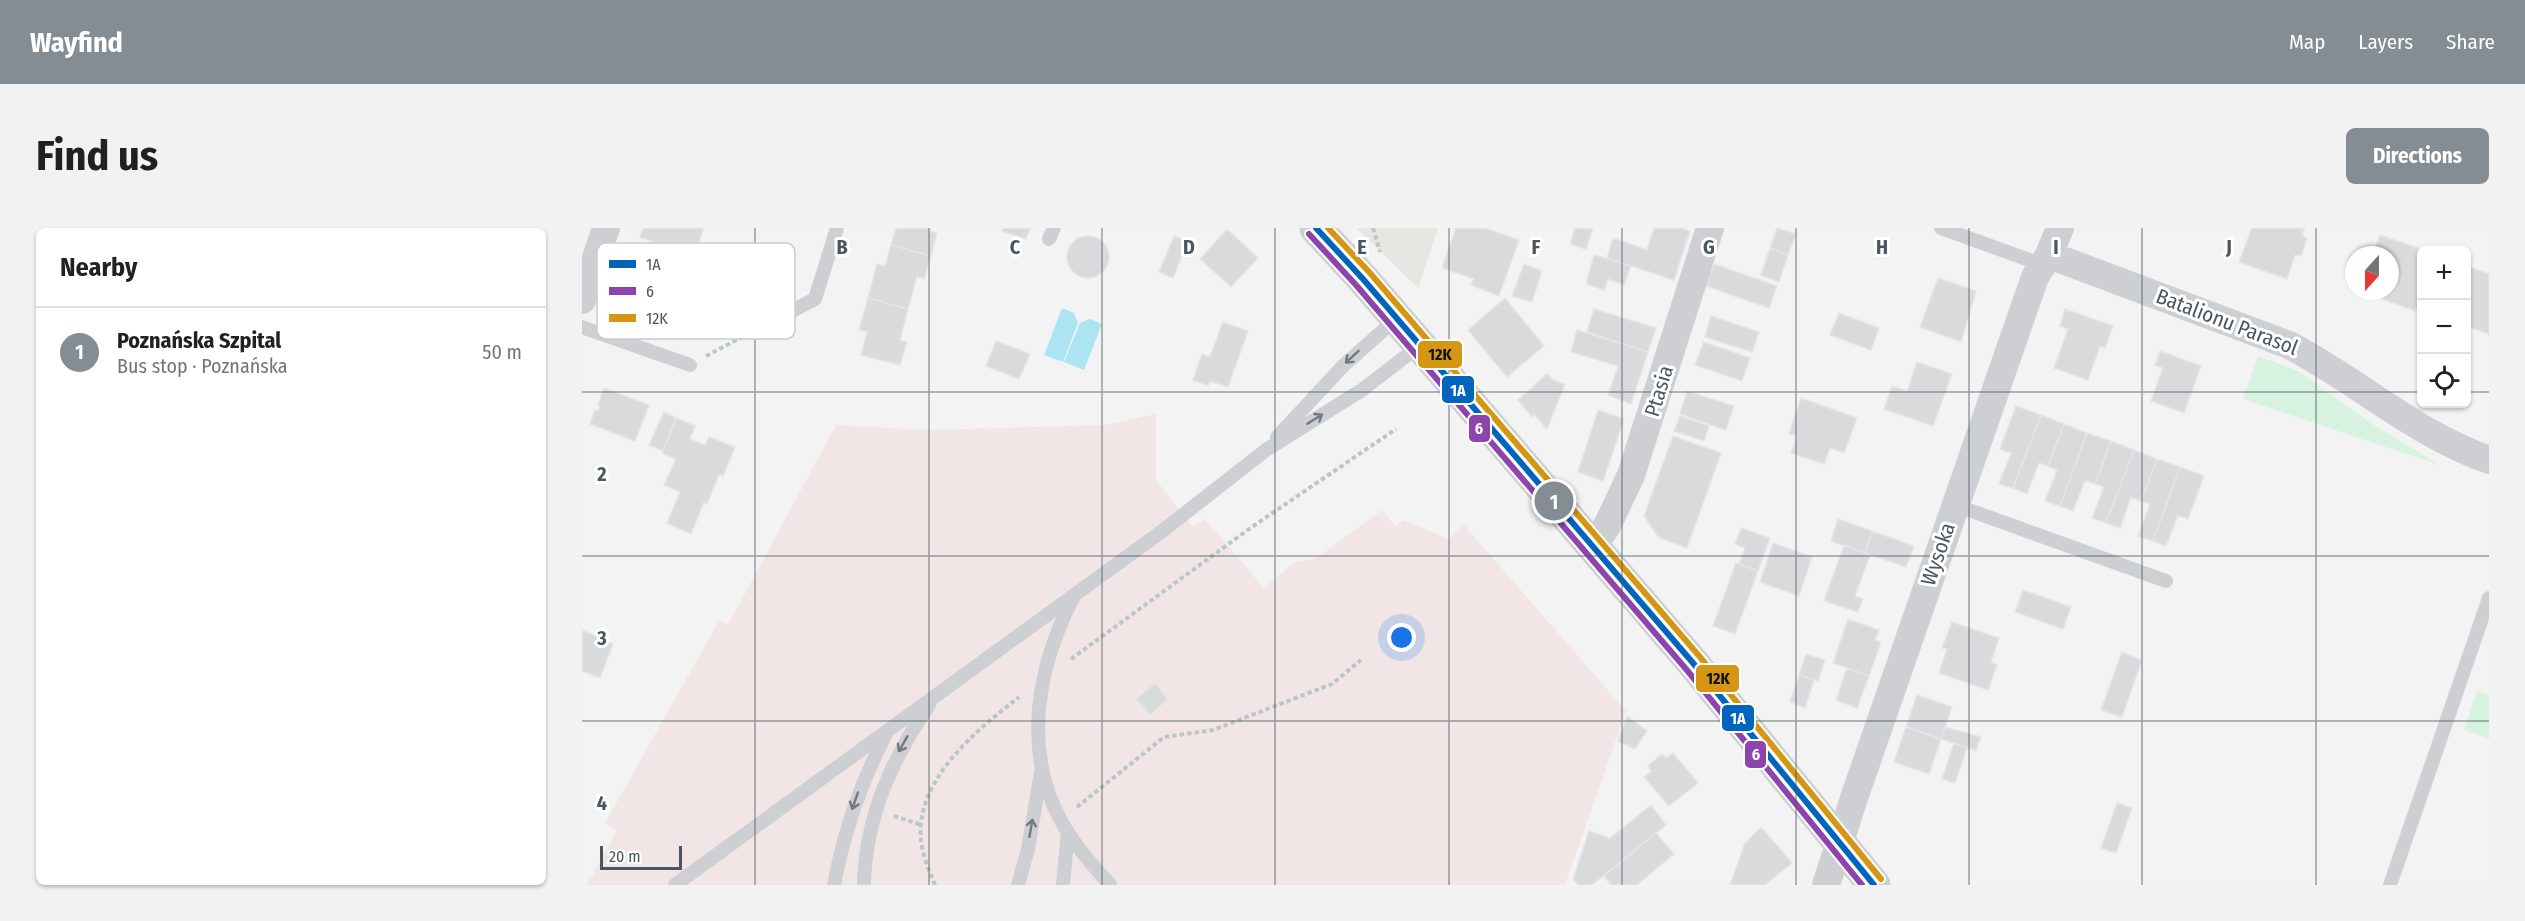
<!DOCTYPE html>
<html lang="en">
<head>
<meta charset="utf-8">
<style>
  :root { --surface:#fff; --page:#f2f2f2; --text:#202124; --muted:#757577; --line:#e0e0e0; --accent:#848d94 }
  body { margin:0; font-family:"Fira Sans Condensed",sans-serif; background:var(--page); color:var(--text) }
  .controls { position:absolute; right:18px; top:18px; display:grid; overflow:hidden; border-radius:9px; box-shadow:0 2px 4px #0004 }
  .controls button { width:54px; height:54px; display:grid; place-items:center; padding:0; border:0; border-bottom:2px solid var(--line); background:var(--surface); color:var(--text); font:30px sans-serif }
  .compass { position:absolute; left:1763px; top:18px; width:54px; height:54px; border-radius:50%; background:var(--surface); box-shadow:0 2px 4px #0004; rotate:201deg }
  .scale { position:absolute; left:18px; bottom:15px; width:82px; box-sizing:border-box; padding-left:6px; border:3px solid #495661; border-top:0; font-size:16px; line-height:21px; white-space:nowrap; color:#495661; -webkit-text-stroke:4px #fff; paint-order:stroke }
  .you { position:absolute; left:820px; top:410px; width:21px; height:21px; margin:-15px; border:4px solid #fff; border-radius:50%; background:#1a73e8; box-shadow:0 0 0 9px #1a73e833 }
  .badge { display:grid; place-items:center; width:39px; height:39px; border-radius:50%; background:var(--accent); color:#fff; font-size:20px; font-weight:700 }
  .pin { position:absolute; translate:-50% -50%; border:3px solid #fff; box-shadow:0 2px 6px #0006 }
  .list { margin:0; padding:0; list-style:none }
  h2 { display:flex; justify-content:space-between; align-items:center; height:78px; margin:0; padding:0 24px; font-size:26px }
  h2 small { font-size:20px; font-weight:400; color:var(--muted) }
  .list li { display:grid; grid-template-columns:39px 1fr auto; gap:18px; align-items:center; box-sizing:border-box; height:90px; padding:0 24px; border-top:2px solid var(--line) }
  .list b { display:block; font-size:22px; white-space:nowrap }
  .list p { margin:0; font-size:20px; white-space:nowrap; color:var(--muted) }
  .list em { font-size:20px; font-style:normal; color:var(--muted) }
  .icon { flex:none; width:33px; height:33px; fill:none; stroke:currentColor; stroke-width:2; stroke-linecap:round; stroke-linejoin:round }
  .map { position:relative; flex:none; width:1907px; height:657px; overflow:hidden; border-radius:9px }
  header { display:flex; align-items:center; gap:36px; box-sizing:border-box; height:84px; padding:0 30px; background:var(--accent); color:#fff }
  header strong { font-size:28px }
  nav { display:flex; gap:33px; margin-inline-start:auto; font-size:21px }
  .intro { display:flex; align-items:center; justify-content:space-between; box-sizing:border-box; height:144px; padding:0 36px }
  h1 { margin:0; font-size:42px }
  .button { padding:15px 27px; border-radius:9px; background:var(--accent); color:#fff; font-size:21px; font-weight:700 }
  main { display:flex; gap:36px; padding:0 36px }
  aside { flex:1; background:var(--surface); border-radius:9px; box-shadow:0 2px 4px #0004 }
  .map>svg:first-child { display:block }
</style>
</head>
<body>
<header>
<strong>Wayfind</strong>
<nav><a>Map</a><a>Layers</a><a>Share</a></nav>
</header>
<div class="intro"><h1>Find us</h1><a class="button">Directions</a></div>
<main>
<aside>
<h2>Nearby<small></small></h2>
<ul class="list">
<li><span class="badge">1</span><div><b>Poznańska Szpital</b><p>Bus stop · Poznańska</p></div><em>50 m</em></li>
</ul>
</aside>
<div class="map">
<svg width="1907" height="657" viewBox="0 0 1907 657">
  <rect width="100%" height="100%" fill="#f3f3f3"/>
  <path fill="#e6e6e2" d="M774,0H856L836,60Z"/>
  <path fill="#f1e6e5" d="M574,186V252L611,299L623,291L682,360L711,335L734,330L800,282L813,298L822,292L867,311L882,297L1044,483L983,657H5L35,603L23,595L137,393L146,397L254,197L348,202L523,197Z"/>
  <path fill="#d8f2e1" d="M1676,128L1716,143L1790,196L1860,238L1661,171Z
    M1895,463L1907,467V511L1882,502Z"/>
  <path fill="#ace4f1" d="M480,80L492,85L496,95L481,134L462,127Z
    M508,91L520,96L502,142L482,134L498,95Z"/>
  <path fill="#d9dadb" stroke="#e4e5e6" stroke-width="1.5" d="M61,0H122L112,28L58,9Z
    M314,0H348L347,3L355,5L349,28L309,17Z
    M421,0H448L444,11L420,3Z
    M874,0H903L937,12L917,68L889,57L892,51L860,40Z
    M993,0H1011L1004,21L988,16Z
    M1072,0H1099L1108,3L1092,52L1025,30L1031,10L1065,22Z
    M1195,0L1214,6L1206,27L1188,20Z
    M1670,0H1723L1720,6L1725,11L1719,28L1713,27L1705,51L1657,34Z
    M645,1L676,30L649,59L618,31Z
    M1798,7L1841,22H1840V82L1834,80L1833,83L1778,63H1808V27H1791Z
    M485 29a21 21 0 1 1 42 0a21 21 0 1 1-42 0Z
    M592,8L606,14L591,50L577,44Z
    M309,17L349,28L342,51L335,48L326,81L286,70L295,36L303,38Z
    M1188,20L1206,27L1197,54L1179,47Z
    M1012,27L1049,38L1042,57L1026,51L1022,62L1004,56Z
    M942,36L960,43L950,74L930,68Z
    M1132,36L1195,58L1187,80L1124,58Z
    M1884,38L1907,46V110V106L1884,98Z
    M1356,50L1394,63L1379,114L1338,99Z
    M286,70L326,81L318,112L325,114L318,137L279,127L285,104L277,102Z
    M923,70L962,118L925,149L886,102Z
    M1012,81L1074,100L1066,124L1005,104Z
    M1483,81L1531,98L1523,120L1518,118L1506,152L1472,140L1486,101L1478,98Z
    M1257,85L1297,100L1289,122L1248,107Z
    M1129,88L1177,104L1170,124L1123,109Z
    M641,94L666,103L646,159L628,153L626,158L611,152L620,126L628,129Z
    M995,102L1066,124L1049,176L1026,167L1036,138L989,124Z
    M414,113L448,126L437,151L404,138Z
    M1122,114L1168,130L1160,153L1113,137Z
    M1578,123L1619,138L1602,185L1569,173L1581,140L1573,137Z
    M1335,134L1370,146L1351,198L1302,181L1310,158L1325,163Z
    M965,146L971,152L983,156L965,201L952,186L950,189L936,172Z
    M22,160L67,177L53,213L8,196L13,182L16,183L18,178L16,177Z
    M1105,163L1152,178L1144,202L1098,186Z
    M1219,170L1275,190L1262,225L1248,220L1242,236L1209,225L1215,208L1207,205Z
    M1434,178L1459,187L1431,260L1417,256L1429,225L1418,221Z
    M1016,182L1042,191L1021,253L996,244Z
    M82,184L94,190L81,223L67,217Z
    M1459,187L1482,196L1466,238L1457,235L1445,266L1431,260Z
    M1098,188L1127,198L1122,213L1092,203Z
    M94,190L113,198L108,211L123,217L127,209L153,219L141,248L137,246L125,276L122,274L109,306L85,295L98,264L82,257L94,231L80,225Z
    M1482,196L1505,205L1478,278L1463,273L1475,242L1466,238Z
    M1505,205L1529,213L1513,256L1503,252L1491,283L1478,278Z
    M1091,208L1139,225L1105,320L1076,309L1062,288Z
    M1529,213L1552,222L1524,295L1510,290L1522,259L1513,256Z
    M1552,222L1575,231L1559,273L1549,269L1538,300L1524,295Z
    M1575,231L1598,239L1571,313L1556,308L1568,276L1559,273Z
    M1598,239L1622,248L1606,291L1596,287L1584,318L1571,313Z
    M1256,291L1290,303L1283,325L1249,313Z
    M1159,300L1188,310L1176,343L1157,336L1163,320L1153,316Z
    M1290,303L1332,318L1324,339L1283,325Z
    M1191,315L1230,329L1217,368L1178,354Z
    M1262,317L1288,327L1273,368L1281,371L1276,384L1242,373Z
    M1154,335L1176,343L1153,406L1131,398Z
    M1441,362L1489,379L1481,401L1433,384Z
    M1266,391L1297,402L1293,412L1299,414L1287,448L1251,435Z
    M1370,394L1417,410L1409,434L1415,437L1406,462L1357,445L1365,421L1360,420Z
    M0,402L31,416L18,450L0,443Z
    M1540,424L1560,432L1540,489L1519,482Z
    M1224,426L1243,432L1236,453L1217,447Z
    M1265,440L1287,448L1275,480L1254,472Z
    M1217,447L1232,452L1223,480L1208,474Z
    M573,455L586,471L568,487L554,471Z
    M1335,467L1370,479L1359,511L1324,499Z
    M1045,488L1065,503L1053,521L1036,513Z
    M1324,499L1359,511L1347,546L1312,534Z
    M1363,499L1399,509L1394,523L1359,511Z
    M1372,515L1385,520L1373,555L1360,551Z
    M1091,525L1116,555L1087,578L1062,549L1069,543L1066,538L1080,526L1084,530Z
    M1535,575L1550,580L1534,625L1519,620Z
    M1069,577L1084,597L1010,657H996L991,651L1007,603L1025,609L1027,611Z
    M1179,599L1210,635L1183,657H1148L1163,615Z
    M1074,605L1092,626L1055,657H1029L1022,648Z"/>
  <g fill="none" stroke-linecap="round" stroke-linejoin="round">
    <path stroke="#bbc7c3" stroke-width="4" stroke-dasharray="4.5 3" stroke-linecap="butt" d="M791,0L798,24
      M124,128L168,105
      M489,431L667,301L814,201
      M495,579L582,509L631,502L750,456L779,432
      M312,588L340,597
      M353,657C347,643 341,628 339,613C333,551 394,503 437,469"/>
    <path stroke="#cdcfd2" stroke-width="14" d="M1359,0L1461,37
      M467,11L472,0
      M185,96L233,71L255,0
      M0,99L108,137
      M695,209L761,138L814,91
      M1373,277L1584,353
      M492,368C456,437 440,520 478,591C491,616 510,636 528,657
      M93,657L579,304L684,222L780,162L837,118
      M252,657C262,603 279,554 304,506
      M282,657C283,590 310,531 347,477
      M436,657L446,621L459,544
      M481,657L486,604
      M1808,657L1907,370"/>
    <path stroke="#cdcfd2" stroke-width="28" d="M1467,27L1707,117C1776,153 1833,206 1907,232
      M0,72L24,0
      M1010,318L1025,298L1049,247L1128,0
      M1244,657L1272,570L1453,49L1467,27L1478,0"/>
    <path stroke="#cdcfd2" stroke-width="33" d="M734,0L781,51L1111,435L1292,657"/>
    <g stroke="#fff" stroke-width="10">
      <path id="bus-1" d="M734,0L781,51L1111,435L1292,657"/>
    </g>
    <g stroke="#fff" stroke-width="10">
      <path id="bus-2" d="M727,6L774,57L1104,441L1280,657"/>
    </g>
    <g stroke="#fff" stroke-width="10">
      <path id="bus-3" d="M746,0L788,45L1118,429L1299,651"/>
    </g>
    <use href="#bus-1" stroke="#0065bd" stroke-width="6"/>
    <use href="#bus-2" stroke="#8e44ad" stroke-width="6"/>
    <use href="#bus-3" stroke="#d49613" stroke-width="6"/>
  </g>
  <defs><path id="oneway-shaft" d="M-6 0H5M1.5-3L5.5 0L1.5 3" fill="none" stroke-width="1.6" stroke-linecap="round" stroke-linejoin="round" transform="scale(1.5)"/></defs>
  <g stroke="#717a83">
    <use href="#oneway-shaft" transform="translate(770 129) rotate(137)"/>
    <use href="#oneway-shaft" transform="translate(733 191) rotate(-32)"/>
    <use href="#oneway-shaft" transform="translate(321 516) rotate(120)"/>
    <use href="#oneway-shaft" transform="translate(273 573) rotate(109)"/>
    <use href="#oneway-shaft" transform="translate(449 600) rotate(-80)"/>
  </g>
  <path fill="none" stroke="#495661" stroke-width="1.5" stroke-opacity="0.55" d="M173,0V657M347,0V657M520,0V657M693,0V657M867,0V657M1040,0V657M1214,0V657M1387,0V657M1560,0V657M1734,0V657M0,164H1840M1884,164H1907M0,328H1907M0,493H1907"/>
  <g text-anchor="middle" stroke-width="6" stroke-linejoin="round" paint-order="stroke">
    <g font-size="21" fill="#495661" stroke="#fff">
      <text transform="translate(1645 94) rotate(21)" y="7">Batalionu Parasol</text>
      <text transform="translate(1077 163) rotate(-73)" y="7">Ptasia</text>
      <text transform="translate(1356 326) rotate(-71)" y="7">Wysoka</text>
    </g>
  </g>
  <rect x="15" y="15" width="198" height="96" rx="9" fill="#fff" stroke="#c8ccd0" stroke-width="1.5"/>
  <rect x="27" y="32" width="27" height="8" fill="#0065bd"/>
  <rect x="27" y="59" width="27" height="8" fill="#8e44ad"/>
  <rect x="27" y="86" width="27" height="8" fill="#d49613"/>
  <g font-size="16" fill="#495661">
    <text x="64" y="42">1A</text>
    <text x="64" y="69">6</text>
    <text x="64" y="96">12K</text>
  </g>
  <g font-size="20" text-anchor="middle" font-weight="bold" fill="#495661" stroke="#fff" stroke-width="6" stroke-linejoin="round" paint-order="stroke">
    <text x="260" y="26">B</text>
    <text x="433" y="26">C</text>
    <text x="607" y="26">D</text>
    <text x="780" y="26">E</text>
    <text x="954" y="26">F</text>
    <text x="1127" y="26">G</text>
    <text x="1300" y="26">H</text>
    <text x="1474" y="26">I</text>
    <text x="1647" y="26">J</text>
    <text x="20" y="253">2</text>
    <text x="20" y="417">3</text>
    <text x="20" y="582">4</text>
  </g>
  <g stroke="#fff" stroke-width="2">
    <rect x="835" y="112" width="46" height="29" rx="6" fill="#d49613"/>
    <rect x="859" y="147" width="34" height="29" rx="6" fill="#0065bd"/>
    <rect x="886" y="186" width="23" height="29" rx="6" fill="#8e44ad"/>
    <rect x="1113" y="436" width="45" height="29" rx="6" fill="#d49613"/>
    <rect x="1139" y="476" width="34" height="28" rx="6" fill="#0065bd"/>
    <rect x="1162" y="512" width="23" height="29" rx="6" fill="#8e44ad"/>
  </g>
  <g font-size="16" text-anchor="middle" font-weight="bold" fill="#fff">
    <text x="876" y="168">1A</text>
    <text x="897" y="206">6</text>
    <text x="1156" y="496">1A</text>
    <text x="1174" y="532">6</text>
  </g>
  <g font-size="16" text-anchor="middle" font-weight="bold" fill="#111">
    <text x="858" y="132">12K</text>
    <text x="1136" y="456">12K</text>
  </g>
</svg>
<div class="controls">
<button>+</button>
<button>−</button>
<button><svg class="icon" aria-label="locate" viewBox="0 0 24 24"><circle cx="12" cy="12" r="6"/><path d="M12 2v4M12 18v4M2 12h4M18 12h4"/></svg></button>
</div>
<svg class="compass" viewBox="-18 -18 36 36"><path d="M0-13l5 13h-10z" fill="#e53935"/><path d="M0 13l5-13h-10z" fill="#757577"/></svg>
<div class="scale">20 m</div>
<div class="you"></div>
<div class="pin badge" style="left:972px;top:273px">1</div>
</div>
</main>
</body>
</html>
